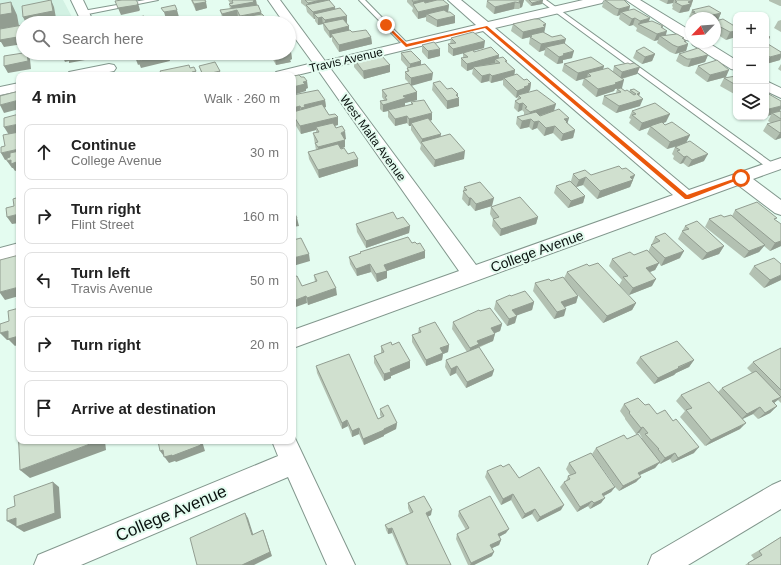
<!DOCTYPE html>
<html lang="en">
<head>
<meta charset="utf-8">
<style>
  :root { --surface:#fff; --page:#f6f6f6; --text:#222; --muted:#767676; --line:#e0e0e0 }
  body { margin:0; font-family:Arial,sans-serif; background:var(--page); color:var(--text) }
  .controls { position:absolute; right:12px; top:12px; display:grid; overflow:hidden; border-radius:8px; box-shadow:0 1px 3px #0004 }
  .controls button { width:36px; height:36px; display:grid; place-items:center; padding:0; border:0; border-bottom:1px solid var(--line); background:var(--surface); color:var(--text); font:20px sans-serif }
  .compass { position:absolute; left:685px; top:12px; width:36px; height:36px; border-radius:50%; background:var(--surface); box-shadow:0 1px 3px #0004; rotate:245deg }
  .stop { position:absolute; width:12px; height:12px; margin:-9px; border:3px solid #ea580c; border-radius:50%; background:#fff }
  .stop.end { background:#ea580c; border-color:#fff; box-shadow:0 1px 4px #0008 }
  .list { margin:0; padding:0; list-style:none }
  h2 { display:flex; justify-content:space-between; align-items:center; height:52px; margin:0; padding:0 16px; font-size:17px }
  h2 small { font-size:13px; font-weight:400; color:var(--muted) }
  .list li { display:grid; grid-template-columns:26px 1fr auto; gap:12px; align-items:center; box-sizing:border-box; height:56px; margin:0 8px 8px; padding:0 8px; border:1px solid var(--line); border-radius:8px }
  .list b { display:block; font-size:15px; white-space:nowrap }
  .list p { margin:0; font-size:13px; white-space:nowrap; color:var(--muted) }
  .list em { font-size:13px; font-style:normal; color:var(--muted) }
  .icon { flex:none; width:22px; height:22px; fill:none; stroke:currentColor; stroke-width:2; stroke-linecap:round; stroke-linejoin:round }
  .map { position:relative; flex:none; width:781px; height:565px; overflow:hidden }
  .search { position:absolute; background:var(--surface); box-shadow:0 1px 3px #0004; left:16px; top:16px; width:280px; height:44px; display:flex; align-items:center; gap:10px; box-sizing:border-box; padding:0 14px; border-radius:22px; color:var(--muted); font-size:15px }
  .panel { position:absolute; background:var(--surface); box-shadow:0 1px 3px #0004; left:16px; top:72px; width:280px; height:372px; border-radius:8px }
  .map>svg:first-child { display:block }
</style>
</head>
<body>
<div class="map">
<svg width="781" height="565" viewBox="0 0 781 565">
  <rect width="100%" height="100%" fill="#e4fcf0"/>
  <path fill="#d2f1e3" d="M0,0H63L73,19L53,23H23V28L0,32Z"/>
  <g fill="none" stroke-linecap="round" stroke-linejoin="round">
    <g stroke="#82978d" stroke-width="2">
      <path id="service" d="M145,0H158L83,15L80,13L83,11Z
        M359,0H365L408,44V46H404Z
        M539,0H546L775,165L776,167L775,169H769Z"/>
    </g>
    <g stroke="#82978d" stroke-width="2">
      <path id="minor" d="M71,0H83L94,23H82Z
        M268,0H280L325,61L476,25L448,0H461L488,22L583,0H604L602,3L495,28L689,190L781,158V169L753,179L781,200V215L775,213L738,185L293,348V330L459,271L318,70L293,76V75H274L276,72L313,63L289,30V23H284ZM483,31L673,195L476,265L330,68Z
        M626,0H640L691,31V41L686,40Z
        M691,42H707L736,60V70L731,69L693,45Z
        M109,64L114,65L116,68L114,71L95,75H67L69,72Z
        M766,81L781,88V98L766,91Z
        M19,83V91L0,95V87Z
        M19,243V257L0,262V248Z
        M293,434L355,565H327L288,477L81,565H34L38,555L278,456L272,441H293Z
        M781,481V509L688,565H648L652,555L772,485Z"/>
    </g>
    <use href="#service" fill="#fff" fill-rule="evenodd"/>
    <use href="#minor" fill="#fff" fill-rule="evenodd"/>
  </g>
  <path fill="#b3c1b2" d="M191,0H205L207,8L196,11Z
    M228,0H256L257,5L261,12L262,14L270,23H242L238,17L224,20L222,17L220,10L230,9L229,4L230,3Z
    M301,0H330V1L335,9L347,23H346L349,30L352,32L371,37L372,44L339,52L332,41V37L330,38L324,30L323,25V24L318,25L315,21V19H314L307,12L306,7L301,3Z
    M407,0H443L449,5L448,12L455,23L437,27L426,21V17L418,19L412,11L413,8L407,2Z
    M524,0L522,7L520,8L519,9H514L494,14L486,7L487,1Z
    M525,0H543L542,4L531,6Z
    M604,0L630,6L629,10L662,28L666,35L683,39L686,41L685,42L688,44L686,51L675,54L670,52L657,43L658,40L654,41L636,31L637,28L633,25L629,26L619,19L620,15L617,16L614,15L602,7Z
    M659,0H693L691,7H690L689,11L679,13L672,9L673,7L672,6L673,3L667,4Z
    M769,0H781V6H780L769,1Z
    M692,10L721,13L718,20L715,18H691V20L689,19L690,17H689Z
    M781,20V32L774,28L778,21Z
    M715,21L736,27L726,40L715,33Z
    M513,24L544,31V33L565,44L572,58L563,60V63L557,64L544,55L545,50L539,52L529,44L530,37L522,39L511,31Z
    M766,35L770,37L766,45L781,52V57L780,60L766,64Z
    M451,38L484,48L473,51L474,52L499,55V58L507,61V63L515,70L514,75L531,83L530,90L529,91V92L554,111L575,130L573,138L561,141L553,133L544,136L537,128L532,130L529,127L520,129L516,124L517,117L524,115V112L522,110L518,112L514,108L515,101L517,100L518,97L516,98L503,85V80L491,83L489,81L481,83L472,74L473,69L467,71L461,66V58H463V53L453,56L448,52V44H450Z
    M736,38V44L734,42Z
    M422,45L440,56L428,59L422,52Z
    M636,51L655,54L652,61L642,64L633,58Z
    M291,52L292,59L290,60L291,62L276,65L271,56V53H289Z
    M401,53L421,61V65L432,80L411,85L417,92V100L405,103V106L411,104V102L432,120L430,121L441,134L440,136L464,159L434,167L420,149L421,145L411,130V126H409L407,123L395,126L388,117V111L383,112L380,109V101L384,100L382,97V90L409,83L405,79V72L407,71V68H408L401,60Z
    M679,54L708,55L705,62L688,67L684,66L676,61Z
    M354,59L390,65V72L364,79L354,67Z
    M564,64L604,66L603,70L613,71L614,66L637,74L622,79V88H621L625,91L629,92L630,90L640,93L639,96L640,106L616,113L602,104L604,96L616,93L617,89L620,88L615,89L614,91L596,97L582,85L584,78L576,81L562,71Z
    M781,64V71L778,69Z
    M199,66L221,75H202Z
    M698,66L726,77L707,82L695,73Z
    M736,76V95L720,86L724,78Z
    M433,83L447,89L458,97L459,106L447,109L432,90Z
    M766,94L780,111H781V138L775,140L763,131L767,124L771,123L768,121L771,115L766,116Z
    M293,95L325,100L326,107L324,108L329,115L338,117V125L335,126L346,139H344L345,147L341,149L348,154L358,166L319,178L309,159L308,152L316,150L313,133L316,132V130L301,134L293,121Z
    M632,111L666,122L663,123L665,125L690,135L686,142L704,161L688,167L683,163L680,164L673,159L674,156L672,154L675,147L667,149L647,134L650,127L639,131L629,123L631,119L629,118Z
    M573,174L633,180L630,187L597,199L583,185L576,187L585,196L583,203L568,208L554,193L556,186L571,181Z
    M464,187L492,206L475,211L470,205L468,206L462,199Z
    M491,207L538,217L536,224L500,236L492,226L493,219L490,214Z
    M735,210L775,220L781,246L770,251L764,246L759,252L744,258L705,227L709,219L732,216Z
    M397,219L410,226L409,233L366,248L357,232L356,224Z
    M685,226L724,246L719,254L702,260L678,239Z
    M655,237L680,258L661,266L659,263L655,270L650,272L652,286L629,295L619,285L622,280L609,266L612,259L634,255L648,252Z
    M412,243L417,244L425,251V258L387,271V278L377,282L371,272L357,276L350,264L349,257L360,254V252Z
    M589,266L636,303L632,310L603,323L576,293L578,296L576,303L565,307L564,316L554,319L533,291L535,283L564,278L567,272Z
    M754,266L781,280L764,288L749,274Z
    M314,275L337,295L308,305L302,286L315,282Z
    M511,296L534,302L532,310L516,315L515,323L507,326L494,309L496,301Z
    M480,311L502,324L500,331L495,333L493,341L478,348L494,370L492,376L466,388L456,373L450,376L445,367L446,360L467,352L452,329L453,322Z
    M419,328L449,345L448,352L443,354L442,360L426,366L412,342V335L418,333Z
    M392,345L410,368L391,376V378L384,381L374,363V356L381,353V346Z
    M781,348V403L778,400L774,403L777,406L770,413L758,419L753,414L743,419L740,429L705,446L680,417L685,411L676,401L681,395L718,392L722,388L752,373L747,368L753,362Z
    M640,357L694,360L689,367L676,373L674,375L654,384L636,363Z
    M316,366L378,419L381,417L380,415V409L397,423L396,429L384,435V436L364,445L359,434L352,437L348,426L342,429L317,373Z
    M624,404L645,405L657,414L694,453L672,463L670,459L660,464L659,463L655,468L640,475L636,482L619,491L615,487L611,492L604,496L601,503L590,509L588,506L577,512L560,487L564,482L566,481L568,476L570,475L566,469L569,463L615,486L592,454L596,448L627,439H642V438L639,433L636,434L625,419V418L620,411Z
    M503,467L519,478L561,510L537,522L532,514L522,519L511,500L501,505L485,477L487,471Z
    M408,503L431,515L427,517L451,565H406L392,533L388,534L386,530L385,525L410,513L408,508Z
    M459,511L506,533L499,537L501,540L499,545L492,548V556L474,565H468L456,539L457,534L466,530L458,516Z
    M781,537V565H745L754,559L751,555Z"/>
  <path fill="#929d91" d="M51,0L54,7L56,18L31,23H26L23,17Z
    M256,0L257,7L237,10L238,17L224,20L222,14L232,11L231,6Z
    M321,0H330V3L309,7L308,3Z
    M422,0H438L413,5V2Z
    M524,0L522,7L520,8V3L519,1Z
    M543,0L542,4L531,6L532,3Z
    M668,0H674L673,3L667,4Z
    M693,0L689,11L679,13L682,6L688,2Z
    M11,2L17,15L19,26L0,29V15Z
    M206,2L207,8L196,11L194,4Z
    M515,2L514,9L494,14L495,7Z
    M138,3L140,10L139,11L121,15L118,8Z
    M449,5L448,12L427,14L426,17L418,19V12Z
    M630,6L628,13L621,12L620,15L617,16L619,9Z
    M335,7L336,14L322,17L323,24L318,25V18L314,14L315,19H314L313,12Z
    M177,10L179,17L166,19L164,12Z
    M261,12L262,19H248L247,17L248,22L243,20V23H242L240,16Z
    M721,13L718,20L715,21V18H704V17Z
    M347,16V23L326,27L325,26V20Z
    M455,16V23L437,27V20Z
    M635,18L633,25L629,26L632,19Z
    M650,18L648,25L639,24L640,21Z
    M145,20L146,23H142V21Z
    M546,24L544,34L530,35V37L522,39L523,32Z
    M349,26V33L331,34L332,37L330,38L329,31Z
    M663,26L661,33L667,31L665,38L660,36L658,40L654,41L657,34L661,27Z
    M736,31V37L726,40L730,32Z
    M0,35L23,36V44L4,47L1,42H0Z
    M371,37L372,44L339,52V45Z
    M770,37L767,44L766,46V39Z
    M566,39L564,46L546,47L545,50L539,52L541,44Z
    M485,41L484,48L453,56V49Z
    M684,41H686L684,45L688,44L686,51L675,54L678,47Z
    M440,49V56L428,59V51Z
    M574,51L572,58L563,60V63L557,64L559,57L563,54Z
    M291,52L292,59L290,60L291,62L276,65L275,58Z
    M27,53L30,59L31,69L8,73L4,66Z
    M83,53L85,60L69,63V61L65,62L62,55Z
    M255,53H265L255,55Z
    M168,54L170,61L141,68L138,61Z
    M655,54L652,61L642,64L645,57Z
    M781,54V57L780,60L766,64L770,57Z
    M499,55L498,61L495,59V63L473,67V69L467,71V64Z
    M708,55L705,62L688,67L691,59Z
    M135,57H137L140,64L138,65Z
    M421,61V68L410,71V64Z
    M390,65V72L364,79L363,71Z
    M604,66L601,74L591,76L588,73L587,78L576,81L578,73Z
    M640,67L637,74L620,79L622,72Z
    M515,70L514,77L504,78L503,80L491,83L492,76Z
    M729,70L726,77L707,82L710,75Z
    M196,71L197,75H193L192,72Z
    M220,71L221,75H203Z
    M433,73L432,80L411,86V78Z
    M490,74L489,81L481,83L482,76Z
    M624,80L622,88L615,89L614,91L596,97L598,89L615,83Z
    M307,81L308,88L306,89V91L293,95V87L303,82Z
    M531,83L530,90L529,91V92L518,95V97L516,98L517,91L528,84Z
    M417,92V100L405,103V106L388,110V111L383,112V105L403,96Z
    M640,93L637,100L643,99L640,106L616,113L619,106L637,94Z
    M458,94V99L459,98V106L447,109V101L456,95Z
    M19,100V109L4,113L0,105Z
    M325,100L326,107L306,112L302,116L301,108L304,105Z
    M523,103L522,110L518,112L519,104Z
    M556,104L554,111L528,119L530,112Z
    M300,106L301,114L293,115V108Z
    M781,106V109L779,112L772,113L771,115L766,116V115L769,109Z
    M432,113V120L413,125L411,123V126H409V119Z
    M670,114L666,122L651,127L650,126V127L639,131L642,123Z
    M407,116V123L395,126V119Z
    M338,117V125L317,130L316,127V130L301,134L300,126Z
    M569,118L567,125L564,119Z
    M531,119L529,127L520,129L522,121Z
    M539,121L537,128L532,130L534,122Z
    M19,124V133L9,135L4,127Z
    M555,126L553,133L544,136L546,128Z
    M575,130L573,138L561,141L563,134Z
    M345,131L346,139L341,140V133Z
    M781,132V138L775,140L780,133Z
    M441,134L440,141L422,144V139Z
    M690,135L686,143L667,149L670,142Z
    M345,140V147L319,155L318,147Z
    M19,149V157L5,160L1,153Z
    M465,151L464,159L434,167L435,160Z
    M708,154L704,161L688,167L692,160Z
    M687,156L683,163L680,164L684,157Z
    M358,159V166L319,178L318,170Z
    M11,160L19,161V170L15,171L13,168H12L7,161Z
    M635,175L630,187L597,199L600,191L630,177Z
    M586,177L583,185L576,187L579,180Z
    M585,196L583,203L568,208L571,201Z
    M469,198H471L470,205L468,206Z
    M494,198L492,206L475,211L476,204Z
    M19,214V223L12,224L7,217Z
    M538,217L536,224L500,236L501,229Z
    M297,218L299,226L293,227V220Z
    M410,226L409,233L366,248V241Z
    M781,241V246L770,251L775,243Z
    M765,245L759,252L744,258L749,251Z
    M724,246L719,254L702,260L707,253Z
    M425,251V258L387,271V278L377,282L376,274L384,265Z
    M684,251L680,258L661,266L665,258Z
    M309,254L310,261L293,266V258Z
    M659,263L655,270L642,275L646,268Z
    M370,264L371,272L357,276L356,269Z
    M781,275V280L764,288L770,280Z
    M656,279L652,286L629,295L633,288Z
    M19,287V296L5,300L0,293V292Z
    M336,288L337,295L308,305L307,298Z
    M306,296L307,303L293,308V301Z
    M578,296L576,303L559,309L561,302Z
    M534,302L532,310L510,318L512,310Z
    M636,303L632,310L603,323L607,316Z
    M566,309L564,316L554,319L557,312Z
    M517,316L515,323L507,326L509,319Z
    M502,324L500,331L490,335L491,328Z
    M8,331L19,336V344L15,346L9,340H7L0,333Z
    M495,334L493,341L478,347V351L469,355L470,348L477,341Z
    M449,345L448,352L443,354L442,360L426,366V360L440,348Z
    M694,360L689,367L676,373L674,375L654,384L658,378Z
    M410,361V368L391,376V378L384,381V374L390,369Z
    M457,366L456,373L450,376L451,369Z
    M494,370L492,376L466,388L467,382Z
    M781,397L774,403L772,401Z
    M777,406L770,413L758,419L765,413Z
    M760,407L753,414L740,420L747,414Z
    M347,420L348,426L342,429V423Z
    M397,423L396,429L384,435V436L364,445L363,439Z
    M746,423L740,429L705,446L711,440Z
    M643,427L639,433L636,434L641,428Z
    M359,428V434L352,437V431Z
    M98,441H105L106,450L30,478L20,470Z
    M200,441H202L205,451L176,462L175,461L169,463L160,451Z
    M699,447L694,453L672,463L678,458Z
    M675,453L670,459L660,464L665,458Z
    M660,462L655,468L633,478L638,473Z
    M641,477L636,482L619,491L623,486Z
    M53,482L59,487L61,518L24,532L16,527Z
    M615,487L611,492L598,499L602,494Z
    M513,494L511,500L501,505L503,499Z
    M605,498L601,503L590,509L594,503Z
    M592,501L588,506L577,512L580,507Z
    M564,505L561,510L537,522L540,517Z
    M535,509L532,514L522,519L525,514Z
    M432,510L431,515L425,518L426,513Z
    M245,513L248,518L255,540L252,535Z
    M16,518L23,523L15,526L7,521Z
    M392,528V533L388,534V529Z
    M509,529L506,533L495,539L498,534Z
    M263,530L265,535L272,556L254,565H242Z
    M501,540L499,545L488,550L490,545Z
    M494,552L492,556L474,565H470L471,563Z"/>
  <path fill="#d0e0cf" stroke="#929d91" d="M51,0L53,11L23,17L22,6Z
    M122,0H136L138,3L137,5L118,8L115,1Z
    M192,0H205L206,2L194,4Z
    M233,0H256L253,1L254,2L231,6L229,4L233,3L232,1Z
    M305,0H321L308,3Z
    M329,0L335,7L313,12L306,5Z
    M412,0H422L413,2Z
    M437,0H443L449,5L418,12L413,4L424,1L425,3Z
    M489,0H524L519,1L520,3L515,2L495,7L487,1Z
    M529,0H543L532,3Z
    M605,0H624L630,6L619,9L616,8Z
    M675,0H693L688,2L691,4L682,6L675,2H677Z
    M11,2L12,13L0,15V4Z
    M175,5L177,10L164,12L161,8Z
    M258,5L261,12L240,16L237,10L222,14L220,10Z
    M709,6L721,13L704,17L692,12H695L692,10Z
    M340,8L347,16L325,20L322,17L318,18L314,14Z
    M634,9L650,18L640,21L635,18L632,19L621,12Z
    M444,10L447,12H450L455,16L437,20L427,14Z
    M262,14L270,23H245L243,20L248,19L247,17L250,16Z
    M144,16L145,20L142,21V23H124L123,20Z
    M64,17V22L61,23H33Z
    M343,19L349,26L329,31L323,23Z
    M534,19H539L546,24L543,25L545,27L523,32L513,24Z
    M723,19L736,27V31L730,32L715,24V21Z
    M652,21L663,26L661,27L667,31L657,34L638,24Z
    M23,25V36L0,40V29Z
    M350,30L352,32L366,30L371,37L339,45L331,34Z
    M473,32L485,41L453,49L448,44L456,43L451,38Z
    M543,32L552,37L561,35L566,39L541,44L530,37L532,36L530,35Z
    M677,34L684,38H682L686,41H684L688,44L678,47L673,45L660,36Z
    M766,35L770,37L766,39Z
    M434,42L440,49L428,51L422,45Z
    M564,43L574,51L563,54L565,55L559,57L546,47Z
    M768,44L781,52V54L770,57L766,55V45Z
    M491,47L499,55L467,64L461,58L468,57L463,53L473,50L474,52Z
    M644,47L655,54L645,57L636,51Z
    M698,48L708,55L691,59H687L679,54Z
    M411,51L421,61L410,64L401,53Z
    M23,53H27L28,61L4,66V56Z
    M62,53H81L66,56V54L62,55Z
    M134,53H168V54L138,61L137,57H135Z
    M272,53H289L290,54L275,58Z
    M381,55L390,65L363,71L354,59Z
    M503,57L507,61H505L515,70L492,76L490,74L482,76L473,67L500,63L495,59Z
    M591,57L604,66L578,73L564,64Z
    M717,60L729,70L710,75L698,66Z
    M215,62L220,71L203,75L199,66Z
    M628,63L630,64L634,63L640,67L622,72L614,66Z
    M425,64L433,73L411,78L405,72L409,71L407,68Z
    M189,65L190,68L194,67L196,71L192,72L194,75H162L160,71Z
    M608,68L624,80L615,83L617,84L598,89L584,78L591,76L588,73Z
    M100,74V75H93Z
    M517,74L524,80L527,79L531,83L528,84L530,85L524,87L525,88L517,91L504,78Z
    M299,75L301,77H304L307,81L303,82L305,84L293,87V76Z
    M736,76V85L724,78Z
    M440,81L447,89L452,88L458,94L456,95L459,98L447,101L433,83Z
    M409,83L417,92L403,96L406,98L383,105L380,101L387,100L385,97L387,96L382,90Z
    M621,88L625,91L627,90L634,95L636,94L630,90L634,89L640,93L637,94L643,99L619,106L604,96L621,92L617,89Z
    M318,90L325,100L304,105L305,107L301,108L300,106L293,108V95Z
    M537,90L556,104L530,112L525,108L527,107L523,103L519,104L515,101L521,98L518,95Z
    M19,91V100L0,105V96Z
    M767,93L781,101V106L769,109L766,107V94Z
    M424,100L432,113L409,119L407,116L395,119L388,110L413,104L411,102Z
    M655,103L670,114L642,123L632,115L636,114L632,111Z
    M322,104L329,115L335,114L338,117L300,126L293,115V112Z
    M559,109L569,118L564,119L567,122H566L575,130L563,134L555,126L546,128L539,121L534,122L531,119L522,121L517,117L536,112L540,116Z
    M781,111V119L772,113Z
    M19,114V124L4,127V118Z
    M428,118L441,134L422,139L411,123Z
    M781,120V132L780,133L767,124Z
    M662,122L665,125L672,122L690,135L670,142L650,126Z
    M333,123L336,128L342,126L345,131L341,133L345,140L318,147L315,143L318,142L313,133L319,132L316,127Z
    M19,132V149L1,153V147L5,146L3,135Z
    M450,134L465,151L435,160L421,142Z
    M690,141L708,154L692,160L687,156L684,157L677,151L680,150L675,147Z
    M338,144L341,149L344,148L348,154L354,152L358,159L318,170L308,152Z
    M19,151V161L11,164V160L7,161V158L10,157V153Z
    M619,166L622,169L626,168L635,175L630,177L633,180L600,191L586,177L579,180L573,174L585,170L591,175Z
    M570,181L585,196L571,201L556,186Z
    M480,182L494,198L476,204L471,198H469L463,191L467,190L464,187Z
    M19,197V214L7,217L6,208L14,206L13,199Z
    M520,197L538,217L501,229L493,219L499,217L491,207Z
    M757,202L777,218L774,219L781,224V241L775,243L735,210Z
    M293,210L297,218L293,220Z
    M393,212L397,219L403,217L410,226L366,241L356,224Z
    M721,215L724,217L731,215L765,245L749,251L709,219Z
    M697,221L724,246L707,253L682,231L689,229L685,226Z
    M665,233L684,251L665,258L651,245L660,241L655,237Z
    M408,237L412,243L415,242L417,244L420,243L425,251L384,265L387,271L376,274L370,264L356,269L349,257L361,253L360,252Z
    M301,238L309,254L293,258V240Z
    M647,250L659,263L646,268L656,279L633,288L623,277L628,276L612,259L630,252L634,255Z
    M19,255V287L0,292V260Z
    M774,258L781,264V275L770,280L754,266Z
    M598,263L636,303L607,316L567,272L587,264L589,266Z
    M327,271L336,288L307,298L306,296L293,301V277L297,276L302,286L317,281L314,275Z
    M563,277L578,296L561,302L566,309L557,312L535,283L549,279L551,281Z
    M525,291L534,302L512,310L517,316L509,319L496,301L510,295L511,296Z
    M19,308V336L8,339V331L0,333V324L9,321L8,311Z
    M490,308L502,324L491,328L495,334L477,341L479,344L470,348L453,322L479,310L480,311Z
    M435,322L449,345L440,348L443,353L426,360L412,335L421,332L419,328Z
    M677,341L694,360L678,367L679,368L658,378L640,357Z
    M391,342L392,345L399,342L410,361L390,369L391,372L384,374L374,356L384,352L381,346Z
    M479,347L494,370L467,382L457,366L451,369L446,360Z
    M781,348V390L753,362Z
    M349,354L378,419L384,416L380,409L388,405L397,423L384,429V430L363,439L359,428L352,431L347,420L342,423L316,366Z
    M756,371L781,397L772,401L777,406L765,413L760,407L747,414L722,388Z
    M709,382L746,423L711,440L686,410L692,408L681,395Z
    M638,398L645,405L649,404L657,414L665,410L673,421L676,419L699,447L678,458L675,453L665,458L658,449H659L645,434L648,433L643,427L641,428L629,413L630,412L624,404Z
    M19,427V441H98L20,470L18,428Z
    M638,434L660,462L638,473L641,477L623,486L596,448L624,435L627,439Z
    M158,441H200L201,445L172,456V455L164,457L163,450L160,451Z
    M591,453L615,487L602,494L605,498L594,503L592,501L580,507L564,482L570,479L568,476L576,473L569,463Z
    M509,464L519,478L539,467L564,505L540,517L535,509L525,514L513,494L503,499L487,471L501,465L503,467Z
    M53,482L55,513L16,527V518L7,521V509L15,506L14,496Z
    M424,496L432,510L426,513L451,565H408L392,528L388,529L385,525L413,512L408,503Z
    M490,496L509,529L498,534L501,540L490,545L494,552L471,563L457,534L469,528L459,511Z
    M245,513L252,535L263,530L270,552L242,565H197L190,538Z
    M781,537V565H749L748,563L762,555L759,551Z"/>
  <path fill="#ea580c" d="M386,24L407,44L487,26L687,195L739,177L743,178L689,199H685L485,28L406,47L385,26Z"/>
  <g text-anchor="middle" stroke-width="4" stroke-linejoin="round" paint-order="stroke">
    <g font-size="12" fill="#09110e" stroke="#e4fcf0">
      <text transform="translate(346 60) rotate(-13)" y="4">Travis Avenue</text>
      <text transform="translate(373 138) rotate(54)" y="4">West Malta Avenue</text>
    </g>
    <g font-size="14" fill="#09110e" stroke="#e4fcf0">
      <text transform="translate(537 251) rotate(-20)" y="5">College Avenue</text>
    </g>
    <g font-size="17" fill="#09110e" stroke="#e4fcf0">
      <text transform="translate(171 513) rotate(-23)" y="6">College Avenue</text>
    </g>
  </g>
</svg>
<div class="controls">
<button>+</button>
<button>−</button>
<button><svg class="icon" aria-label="layers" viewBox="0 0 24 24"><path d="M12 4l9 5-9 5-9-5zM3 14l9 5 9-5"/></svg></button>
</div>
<svg class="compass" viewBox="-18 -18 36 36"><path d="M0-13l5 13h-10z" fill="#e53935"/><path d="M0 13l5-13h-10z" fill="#767676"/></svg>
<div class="stop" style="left:741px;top:178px"></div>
<div class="stop end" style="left:386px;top:25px"></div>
<div class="search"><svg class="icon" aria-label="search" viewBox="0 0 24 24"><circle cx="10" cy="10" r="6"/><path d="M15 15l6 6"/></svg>Search here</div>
<section class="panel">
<h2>4 min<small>Walk · 260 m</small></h2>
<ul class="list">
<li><svg class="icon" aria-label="ahead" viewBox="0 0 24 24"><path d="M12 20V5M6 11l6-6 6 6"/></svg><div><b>Continue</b><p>College Avenue</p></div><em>30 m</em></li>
<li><svg class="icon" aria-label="right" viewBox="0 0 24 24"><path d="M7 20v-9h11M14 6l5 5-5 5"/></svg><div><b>Turn right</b><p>Flint Street</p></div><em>160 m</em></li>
<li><svg class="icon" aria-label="left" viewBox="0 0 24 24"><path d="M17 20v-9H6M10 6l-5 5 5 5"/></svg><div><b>Turn left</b><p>Travis Avenue</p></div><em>50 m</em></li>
<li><svg class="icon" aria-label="right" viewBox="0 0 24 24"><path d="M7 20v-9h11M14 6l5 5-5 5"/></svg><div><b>Turn right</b></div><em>20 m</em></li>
<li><svg class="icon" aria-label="arrive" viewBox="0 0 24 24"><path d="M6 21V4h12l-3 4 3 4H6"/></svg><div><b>Arrive at destination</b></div></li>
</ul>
</section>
</div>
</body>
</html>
